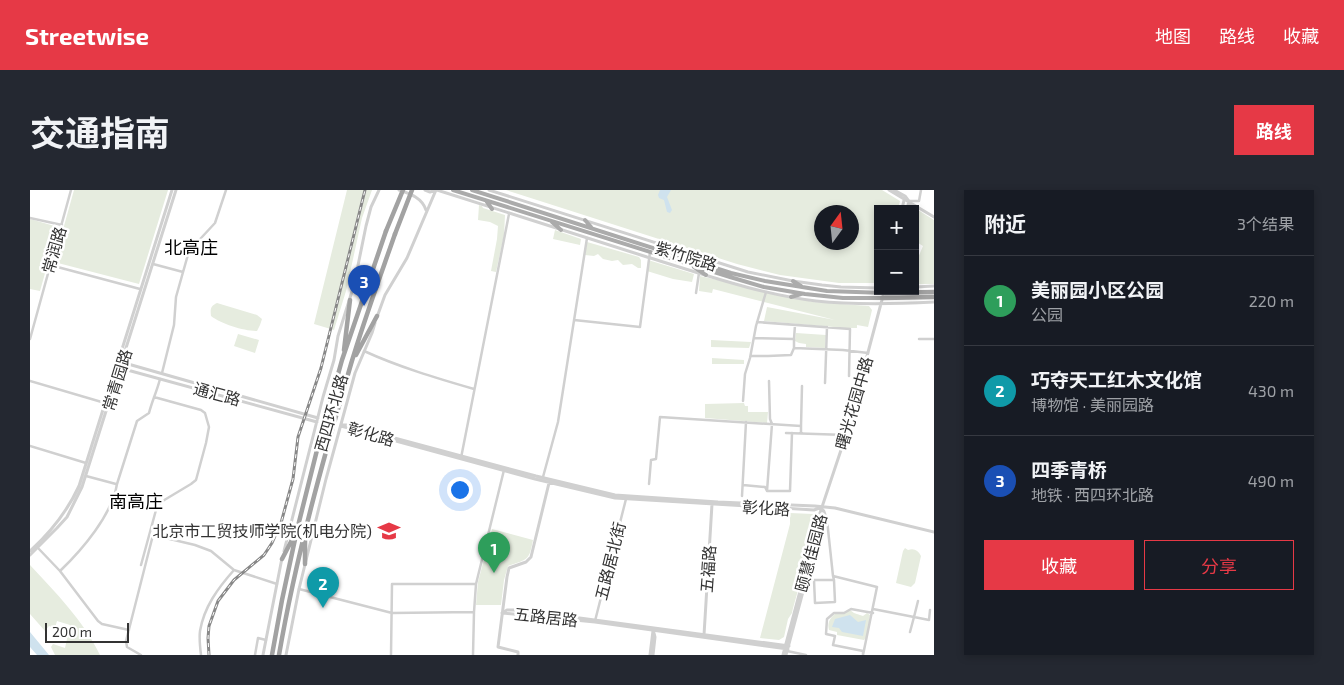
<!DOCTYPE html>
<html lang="zh">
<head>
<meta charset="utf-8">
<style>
  :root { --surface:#171b24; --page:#242831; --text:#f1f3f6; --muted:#9ea1a6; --line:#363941; --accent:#e63946 }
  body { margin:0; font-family:"Exo 2","Noto Sans SC",sans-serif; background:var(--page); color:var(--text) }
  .controls { position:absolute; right:15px; top:15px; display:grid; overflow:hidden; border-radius:0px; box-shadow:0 2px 8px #0003 }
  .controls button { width:45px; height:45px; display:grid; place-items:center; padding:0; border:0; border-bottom:1px solid var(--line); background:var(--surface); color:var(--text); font:25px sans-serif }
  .compass { position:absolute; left:784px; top:15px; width:45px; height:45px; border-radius:50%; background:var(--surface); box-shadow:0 2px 8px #0003; rotate:15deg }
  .scale { position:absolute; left:15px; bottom:12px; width:84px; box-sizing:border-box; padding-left:5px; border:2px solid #333; border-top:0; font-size:14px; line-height:18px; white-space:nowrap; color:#333; -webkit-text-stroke:4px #fff; paint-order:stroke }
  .you { position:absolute; left:429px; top:299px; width:18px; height:18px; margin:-12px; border:4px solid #fff; border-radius:50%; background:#1a73e8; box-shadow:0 0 0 8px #1a73e833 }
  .badge { display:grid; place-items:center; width:32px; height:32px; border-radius:50%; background:var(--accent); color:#fff; font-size:16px; font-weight:700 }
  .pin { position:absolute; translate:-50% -41px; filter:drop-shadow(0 1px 2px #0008) }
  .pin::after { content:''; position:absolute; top:26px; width:18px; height:15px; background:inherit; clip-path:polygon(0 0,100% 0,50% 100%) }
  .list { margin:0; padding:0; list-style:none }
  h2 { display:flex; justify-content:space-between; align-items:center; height:65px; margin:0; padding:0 20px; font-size:21px }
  h2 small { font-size:16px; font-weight:400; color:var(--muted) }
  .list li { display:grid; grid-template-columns:32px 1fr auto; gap:15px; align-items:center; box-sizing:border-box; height:90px; padding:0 20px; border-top:1px solid var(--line) }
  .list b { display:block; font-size:19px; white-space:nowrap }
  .list p { margin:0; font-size:16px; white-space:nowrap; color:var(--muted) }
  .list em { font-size:16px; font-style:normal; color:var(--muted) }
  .actions { display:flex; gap:10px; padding:15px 20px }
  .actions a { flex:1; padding:11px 0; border:1px solid var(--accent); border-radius:0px; text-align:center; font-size:18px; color:var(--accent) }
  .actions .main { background:var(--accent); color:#fff }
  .map { position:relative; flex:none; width:904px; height:465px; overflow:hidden; border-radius:0px }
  header { display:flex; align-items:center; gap:30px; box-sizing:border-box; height:70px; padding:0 25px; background:var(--accent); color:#fff }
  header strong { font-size:24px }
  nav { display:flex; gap:28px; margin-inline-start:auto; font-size:18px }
  .intro { display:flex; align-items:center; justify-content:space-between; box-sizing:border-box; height:120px; padding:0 30px }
  h1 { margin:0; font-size:35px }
  .button { padding:12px 22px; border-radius:0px; background:var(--accent); color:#fff; font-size:18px; font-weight:700 }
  main { display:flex; gap:30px; padding:0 30px }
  aside { flex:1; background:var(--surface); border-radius:0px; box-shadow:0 2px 8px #0003 }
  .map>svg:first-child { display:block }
</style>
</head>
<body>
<header>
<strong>Streetwise</strong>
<nav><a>地图</a><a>路线</a><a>收藏</a></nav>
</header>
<div class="intro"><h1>交通指南</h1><a class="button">路线</a></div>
<main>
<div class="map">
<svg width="904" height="465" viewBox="0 0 904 465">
  <rect width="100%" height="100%" fill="#fff"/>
  <path fill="#e6ecdf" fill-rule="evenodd" d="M44,0H138L109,94L24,72Z
    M317,0H342L332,28L316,101L304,140L284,134Z
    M476,0H852L870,11L868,19H848V89L845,93H809L750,85L707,74ZM792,22H822V52H792Z
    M449,15L452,16L453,18L475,25L474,45L466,82L461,81L467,49L468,36L460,32L448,30Z
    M880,15L904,30V94H885V75L893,56L885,51V19H879Z
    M0,29L28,37L10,101L0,99Z
    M525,40L551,49L550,55L523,49Z
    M557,52L609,67L611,70V78H608L602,74L593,75L588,70L582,71L573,69L568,64L564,66L555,65Z
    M618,70L664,84L662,92L643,89L617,81Z
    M670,86L783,112L839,116L842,120L838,137L827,135V138H815L734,131L737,117L805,130L683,99L682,103L669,101Z
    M187,113L227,125L232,129L230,135L227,141C214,141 191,134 181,126C180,118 181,116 187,113Z
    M766,143L796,145L795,158L776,157V154L769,153L765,151Z
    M208,144L229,150L225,163L204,156Z
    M681,150L721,152L719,158L681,157Z
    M682,168L714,170V174H682Z
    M714,213L715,216H718V222H738L737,233L675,228V214Z
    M760,323L783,324C788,336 766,406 762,423L758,429L754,447L749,450L730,448L760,334Z
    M462,339L503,350C499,371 498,369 478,376L474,390L471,415H446L448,392Z
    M875,358L878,360C884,358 888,360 891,366L885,393L881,397L866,393L873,361Z
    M0,375C26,403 53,430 70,465H25L21,457L23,454L35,458L40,435L27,431L25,438L19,436L15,441L0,424Z
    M820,420L824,423L833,426L837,423L840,425L837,447L834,450L807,445V442L799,440C797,433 800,428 805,424H809Z"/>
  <path fill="#cfe2ee" d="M630,0H641L637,7L642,20L640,23L637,22L634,10L629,8L628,5Z
    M820,425L828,432L836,430L833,446L812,442L809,438L802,437L805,429Z
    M0,442L19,465H20H7L0,457Z"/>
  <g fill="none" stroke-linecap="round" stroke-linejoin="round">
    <path stroke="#d0d0d0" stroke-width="2.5" d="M879,11H889L891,0
      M0,28L32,35
      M123,74L153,82
      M20,75L110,99
      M666,103L669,83
      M544,130L610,137L620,62
      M727,132L820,139L819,186
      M724,148L764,149V158L813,160L838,163
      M0,149L41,0
      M764,149L765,135
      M889,149H904
      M334,161C369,177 406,188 444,199
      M721,166H738L761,165L764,158
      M132,183L144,135L146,107L159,61L185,33L196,0
      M0,191L75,213
      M795,193L797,137
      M713,211L715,184L720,168L726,136L736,102
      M771,236L772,196
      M756,243L816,245
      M0,256L56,273
      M431,268L479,24
      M56,286L86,294
      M513,287L528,232L557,48
      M619,294L621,270L626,269L630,227L771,236V243
      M713,295L735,297L737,301L742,234L740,229L739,191
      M737,301H760L762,243
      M712,306L716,232
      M794,321L797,330L803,386L847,397L833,465V461L803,455L805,446L796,444L797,429L804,423H814L821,419L843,423
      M8,358L30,381L68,431L72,434L99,440
      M111,375L126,320L131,312L161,294L166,290L176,253L179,237L175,223L171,220L124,207
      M30,381C52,360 82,325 87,294L107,231L119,223C122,211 127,201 130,189
      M803,386L804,390L805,412L785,413L784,390H804
      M269,399L362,423L444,422
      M888,411L884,427L899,430L900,420
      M843,419L884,427L880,442
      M565,431L596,309
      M757,461L776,465
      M111,465L97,457L96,451L123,345L165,355L181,361L204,380L247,394
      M171,465C170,457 169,449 170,441C174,417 188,398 204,380
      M225,465L228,448L236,450
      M361,465L362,394H446
      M443,465L444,422L446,394L474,280"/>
    <path stroke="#d0d0d0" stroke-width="3" d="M369,0C381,4 392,8 396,20
      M395,0L400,2L406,0
      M407,0C477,23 547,45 617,67C673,84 728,104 786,111C825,115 865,114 904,112
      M459,0L718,82L763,91L792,95L811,97L848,98
      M859,0L904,27
      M864,0L875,6L878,10
      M872,19L874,10
      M877,19L879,11
      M885,97L904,96
      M347,127L355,105L377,68L406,0
      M91,172L288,228
      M90,178L287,232
      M311,235H316L506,286L585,305L688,312L785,316L805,318L904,342
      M311,236L505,289L585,308L784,320L792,317
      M0,361C21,342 37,322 49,296L142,0
      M254,361L293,207L304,170L308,146L324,95L336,36L341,17L349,0
      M0,365L27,338L37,327L52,297L146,0
      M472,423L477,420H490L759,456
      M473,423L565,432L758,459
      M674,445L682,314
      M233,465L252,368
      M256,465L269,399L296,289L325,183L342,143L345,133
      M488,465V462L468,457L477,387L479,378L496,372L501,367L519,293
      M620,465L623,441
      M623,465L625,447L624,443
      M753,465L785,345L789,326L816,245L853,106
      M756,465L793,327V320"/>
    <path stroke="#ababab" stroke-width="4" d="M423,0L700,87L734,97L775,104L813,108H852
      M442,0L701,83L735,91L797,101L855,103
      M457,12L462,19
      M555,30L561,37
      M522,32L531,40
      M664,77L676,85
      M763,91L771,96
      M761,107L771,104"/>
    <path stroke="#a2a2a2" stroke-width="4.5" d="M855,103L904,102
      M852,108L904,107
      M314,160L320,110
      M326,165L347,126
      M275,348V374
      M252,369L264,346
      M242,465L252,410L267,340L287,260L312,170L356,41
      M249,465C266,366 293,270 321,174C334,130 350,87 365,44"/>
    <g stroke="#888" stroke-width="3">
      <path id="rail" d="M179,465L178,448L179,436L188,411L204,390L234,365L242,353L251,333L263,289L268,247L291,178L335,0"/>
    </g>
    <use href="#rail" stroke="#fff" stroke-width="1" stroke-dasharray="4" stroke-linecap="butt"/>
    <path stroke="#a2a2a2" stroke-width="4.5" d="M356,41L373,0
      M365,44L382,0"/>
  </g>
  <defs>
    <g id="university-bare" transform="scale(1.725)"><path d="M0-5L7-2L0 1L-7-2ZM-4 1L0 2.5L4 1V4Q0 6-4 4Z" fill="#e63946" stroke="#fff" stroke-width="2.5" paint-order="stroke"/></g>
  </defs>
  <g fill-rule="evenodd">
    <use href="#university-bare" x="359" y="341"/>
  </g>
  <g text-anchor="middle" stroke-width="5" stroke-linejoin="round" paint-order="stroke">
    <g font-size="16" fill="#333" stroke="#fff">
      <text transform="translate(24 60) rotate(-74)" y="6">常润路</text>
      <text transform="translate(656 66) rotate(17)" y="6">紫竹院路</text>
      <text transform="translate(87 190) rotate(-73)" y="6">常青园路</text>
      <text transform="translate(187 204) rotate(15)" y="6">通汇路</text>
      <text transform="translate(824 213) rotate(-74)" y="6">曙光花园中路</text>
      <text transform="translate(301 223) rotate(-74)" y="6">西四环北路</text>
      <text transform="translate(341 244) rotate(16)" y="6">彰化路</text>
      <text transform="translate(736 318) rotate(3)" y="6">彰化路</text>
      <text transform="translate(781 363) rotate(-75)" y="6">颐慧佳园路</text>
      <text transform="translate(580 371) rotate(-76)" y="6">五路居北街</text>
      <text transform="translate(678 379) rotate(-86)" y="6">五福路</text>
      <text transform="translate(516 427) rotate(6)" y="6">五路居路</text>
    </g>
    <g font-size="16" fill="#333" stroke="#fff" text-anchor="end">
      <text x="342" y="347">北京市工贸技师学院(机电分院)</text>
    </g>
    <g font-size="18" fill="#000" stroke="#fff">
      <text x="161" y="64">北高庄</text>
      <text x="106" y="318">南高庄</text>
    </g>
  </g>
</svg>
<div class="controls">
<button>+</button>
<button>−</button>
</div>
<svg class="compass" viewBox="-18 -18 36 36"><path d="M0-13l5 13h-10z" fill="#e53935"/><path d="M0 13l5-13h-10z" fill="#9ea1a6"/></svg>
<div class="scale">200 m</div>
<div class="you"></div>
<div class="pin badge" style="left:464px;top:383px;background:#2e9e5b">1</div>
<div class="pin badge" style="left:293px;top:418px;background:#0f9aa8">2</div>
<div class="pin badge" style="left:334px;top:116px;background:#1a4fb4">3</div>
</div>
<aside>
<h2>附近<small>3个结果</small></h2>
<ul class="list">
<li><span class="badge" style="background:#2e9e5b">1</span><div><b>美丽园小区公园</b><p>公园</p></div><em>220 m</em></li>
<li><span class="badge" style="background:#0f9aa8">2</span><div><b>巧夺天工红木文化馆</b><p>博物馆 · 美丽园路</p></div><em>430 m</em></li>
<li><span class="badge" style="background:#1a4fb4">3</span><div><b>四季青桥</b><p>地铁 · 西四环北路</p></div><em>490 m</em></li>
</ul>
<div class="actions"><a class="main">收藏</a><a>分享</a></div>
</aside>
</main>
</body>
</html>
